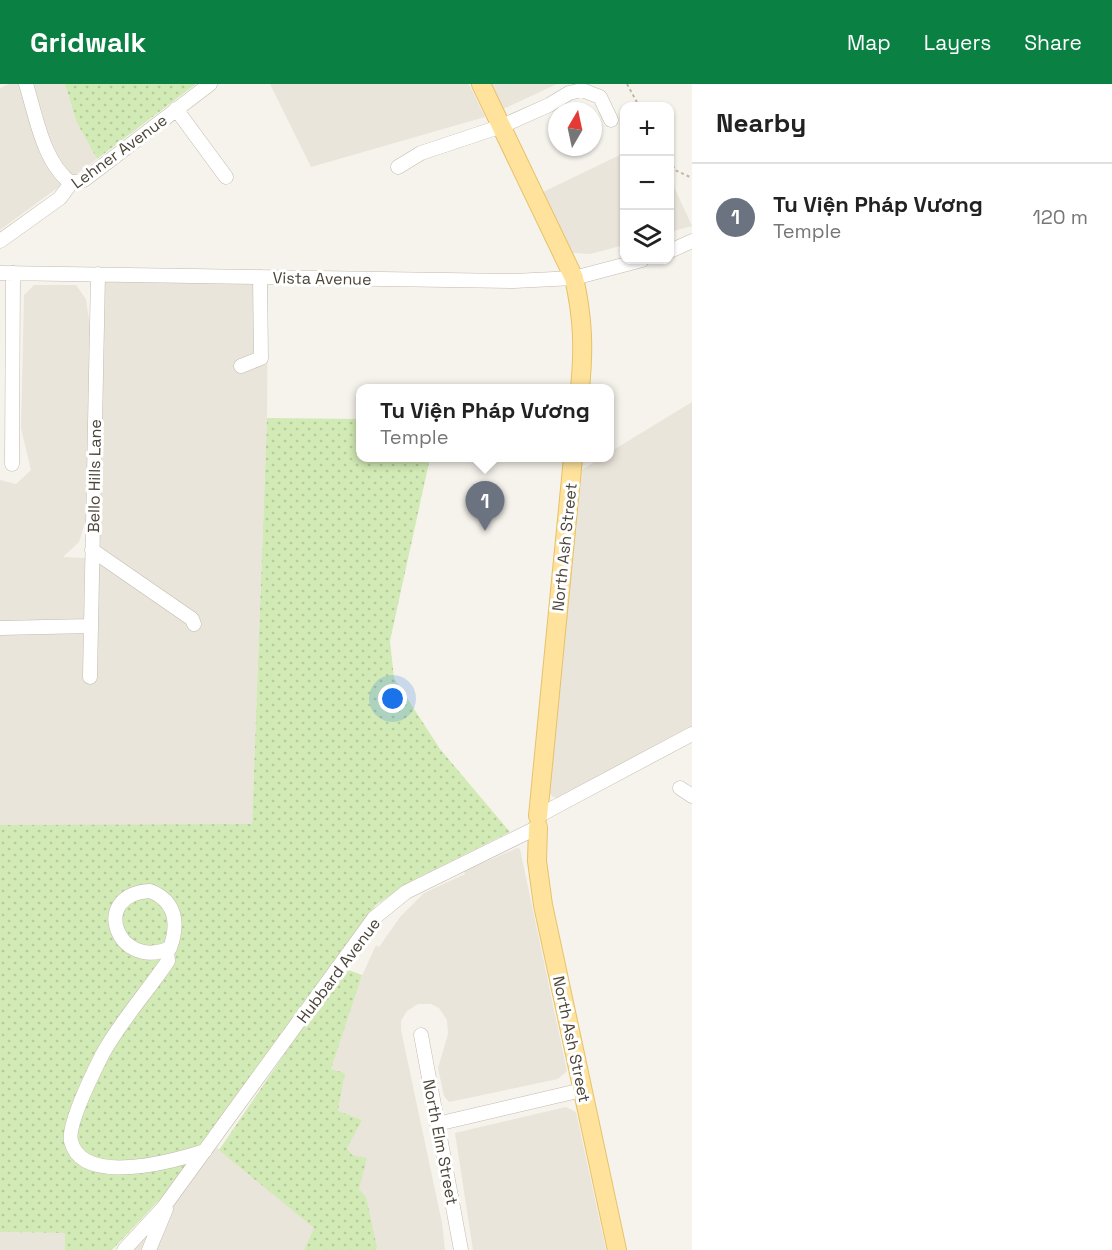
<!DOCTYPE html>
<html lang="en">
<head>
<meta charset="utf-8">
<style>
  :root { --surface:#fff; --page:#f6f6f6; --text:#222; --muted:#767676; --line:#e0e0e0; --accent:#0b8043 }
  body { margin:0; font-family:"Space Grotesk",sans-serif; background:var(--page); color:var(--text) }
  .controls { position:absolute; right:18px; top:18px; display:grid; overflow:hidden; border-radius:12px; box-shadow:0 2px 4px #0004 }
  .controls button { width:54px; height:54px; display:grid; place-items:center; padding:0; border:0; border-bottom:2px solid var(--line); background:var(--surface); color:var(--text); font:30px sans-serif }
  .compass { position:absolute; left:548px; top:18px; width:54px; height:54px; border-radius:50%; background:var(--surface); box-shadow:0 2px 4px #0004; rotate:9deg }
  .you { position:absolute; left:393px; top:615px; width:21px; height:21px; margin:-15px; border:4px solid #fff; border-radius:50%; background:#1a73e8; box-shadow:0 0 0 9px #1a73e833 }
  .badge { display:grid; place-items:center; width:39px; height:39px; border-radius:50%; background:var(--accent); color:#fff; font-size:20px; font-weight:700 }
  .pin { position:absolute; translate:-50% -50px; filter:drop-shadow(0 2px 3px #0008) }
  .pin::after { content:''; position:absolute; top:32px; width:21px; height:18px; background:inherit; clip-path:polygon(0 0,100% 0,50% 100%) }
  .popup { position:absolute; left:356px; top:300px; width:258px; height:78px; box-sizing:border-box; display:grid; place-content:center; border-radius:12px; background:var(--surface); filter:drop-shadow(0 2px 4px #0005); font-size:20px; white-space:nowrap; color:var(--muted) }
  .popup b { font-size:22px; color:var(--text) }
  .popup::after { content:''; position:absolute; left:50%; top:100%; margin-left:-12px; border:12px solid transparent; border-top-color:var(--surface) }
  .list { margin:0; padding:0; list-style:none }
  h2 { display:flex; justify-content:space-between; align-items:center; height:78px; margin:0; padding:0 24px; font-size:26px }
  h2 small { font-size:20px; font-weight:400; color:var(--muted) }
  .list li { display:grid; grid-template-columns:39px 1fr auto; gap:18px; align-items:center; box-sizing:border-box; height:108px; padding:0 24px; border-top:2px solid var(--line) }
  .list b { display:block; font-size:22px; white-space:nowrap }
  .list p { margin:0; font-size:20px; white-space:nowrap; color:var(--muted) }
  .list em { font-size:20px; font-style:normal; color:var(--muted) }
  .icon { flex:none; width:33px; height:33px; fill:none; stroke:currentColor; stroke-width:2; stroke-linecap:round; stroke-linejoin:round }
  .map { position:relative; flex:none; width:692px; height:1166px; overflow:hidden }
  header { display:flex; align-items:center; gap:36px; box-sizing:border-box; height:84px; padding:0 30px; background:var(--accent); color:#fff }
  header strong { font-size:28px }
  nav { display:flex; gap:33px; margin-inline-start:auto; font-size:21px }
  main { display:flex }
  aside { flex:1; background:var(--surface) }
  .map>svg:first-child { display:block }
</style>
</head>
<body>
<header>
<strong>Gridwalk</strong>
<nav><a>Map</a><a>Layers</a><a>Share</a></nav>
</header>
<main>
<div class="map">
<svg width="692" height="1166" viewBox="0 0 692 1166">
  <defs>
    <pattern id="grass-dots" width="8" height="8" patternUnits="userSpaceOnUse" patternTransform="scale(1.5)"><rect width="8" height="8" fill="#d2eab5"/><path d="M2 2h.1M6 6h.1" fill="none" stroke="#b6ca9c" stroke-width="1.8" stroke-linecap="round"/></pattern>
  </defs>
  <rect width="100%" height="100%" fill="#f6f3ec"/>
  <path fill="#eae5da" d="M9,0H65L76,37L97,75L0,146V4Z
    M270,0H469L485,33L311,83Z
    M492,0H557L503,25Z
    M624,69V161L590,170L572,169L543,108Z
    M670,94L692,142L670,148Z
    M100,195L268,198L267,334L252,741H0V396L16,400L31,386L21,344L24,211L34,201H76L86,215L91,250L86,435L79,458L63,473L85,474L83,595H95Z
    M692,318V644L651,668L557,714L553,713L549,709L578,388L601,374H610V368Z
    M517,764L520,765L567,987L558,995L449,1018L444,1012L438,984L448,950L447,936L439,924L431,920H418L407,927L401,937V946L442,1139L445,1166H376L366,1114L359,1105L352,1071L347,1064L338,1027L345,989L331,985L357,903L376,861L379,863L400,833L424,809L465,790L464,787Z
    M566,1023L576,1028L606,1166H473L455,1049Z
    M215,1062L315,1144L304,1166H131Z
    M0,1148L66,1149L65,1166H0Z"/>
  <path fill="url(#grass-dots)" d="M65,0H196L97,75L76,37Z
    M267,334L360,335V374H430L390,557L394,594L440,665L510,748L413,796L376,821L183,1091L112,1166H65V1149L0,1148V741L252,740Z
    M343,884L362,891L331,985L345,989L338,1027L362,1036L347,1064L352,1071L367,1074L359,1105L366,1113L377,1164L376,1166H304L314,1144L219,1066Z"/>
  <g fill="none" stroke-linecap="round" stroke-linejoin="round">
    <g stroke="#c2bbae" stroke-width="15">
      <path id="minor" d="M26,0C36,32 43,78 71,99
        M176,25L226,93
        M398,83L421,69L502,42L549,21L569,9L582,6L600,13L611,36
        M71,99L84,96L210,0
        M0,157L60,114L71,99
        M670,167L692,157
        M0,189L514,197L574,194L642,176
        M241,282L261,274L260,193
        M12,380L13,189
        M92,466L192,535L194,540
        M0,544L91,542
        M90,593L98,190
        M680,704L692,712
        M150,807C176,817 179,839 170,864C117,888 89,810 150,807Z
        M167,865L168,877C147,908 120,938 102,971C94,987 67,1041 71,1057C82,1103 174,1077 205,1067
        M421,951L461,1166
        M437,1040L582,1006
        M124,1166L163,1124L374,834L406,808L538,743V732L692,650
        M149,1166L166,1125"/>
    </g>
    <g stroke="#e6c16a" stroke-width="20">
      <path id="major" d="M481,0L574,194C583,234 584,264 580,304
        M538,732L573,374
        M538,743L537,777L543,821L617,1166"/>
    </g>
    <path stroke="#c4b79f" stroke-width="2" stroke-dasharray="3 3" stroke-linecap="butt" d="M627,0L639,22
      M670,76L675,86L692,94"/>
    <use href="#minor" stroke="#fff" stroke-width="14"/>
    <use href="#major" stroke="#ffe39c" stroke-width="18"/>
  </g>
  <g text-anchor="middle" stroke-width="6" stroke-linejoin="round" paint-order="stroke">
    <g font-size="16" fill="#4b4439" stroke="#fff">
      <text transform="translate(119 67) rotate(-36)" y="6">Lehner Avenue</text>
      <text transform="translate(322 194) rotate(1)" y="6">Vista Avenue</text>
      <text transform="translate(94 392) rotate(-89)" y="6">Bello Hills Lane</text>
      <text transform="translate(564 463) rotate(-84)" y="6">North Ash Street</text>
      <text transform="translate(338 886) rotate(-53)" y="6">Hubbard Avenue</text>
      <text transform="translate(572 955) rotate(78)" y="6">North Ash Street</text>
      <text transform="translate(441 1058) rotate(79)" y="6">North Elm Street</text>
    </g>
  </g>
</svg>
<div class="controls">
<button>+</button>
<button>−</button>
<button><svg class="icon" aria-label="layers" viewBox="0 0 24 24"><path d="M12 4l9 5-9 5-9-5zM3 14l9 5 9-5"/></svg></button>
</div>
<svg class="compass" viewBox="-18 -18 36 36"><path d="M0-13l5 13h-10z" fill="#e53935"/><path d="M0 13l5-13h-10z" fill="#767676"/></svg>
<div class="you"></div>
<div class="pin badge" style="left:485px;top:447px;background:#6b7280">1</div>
<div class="popup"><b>Tu Viện Pháp Vương</b>Temple</div>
</div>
<aside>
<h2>Nearby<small></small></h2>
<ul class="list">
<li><span class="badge" style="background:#6b7280">1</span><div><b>Tu Viện Pháp Vương</b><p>Temple</p></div><em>120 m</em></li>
</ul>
</aside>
</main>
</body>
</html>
